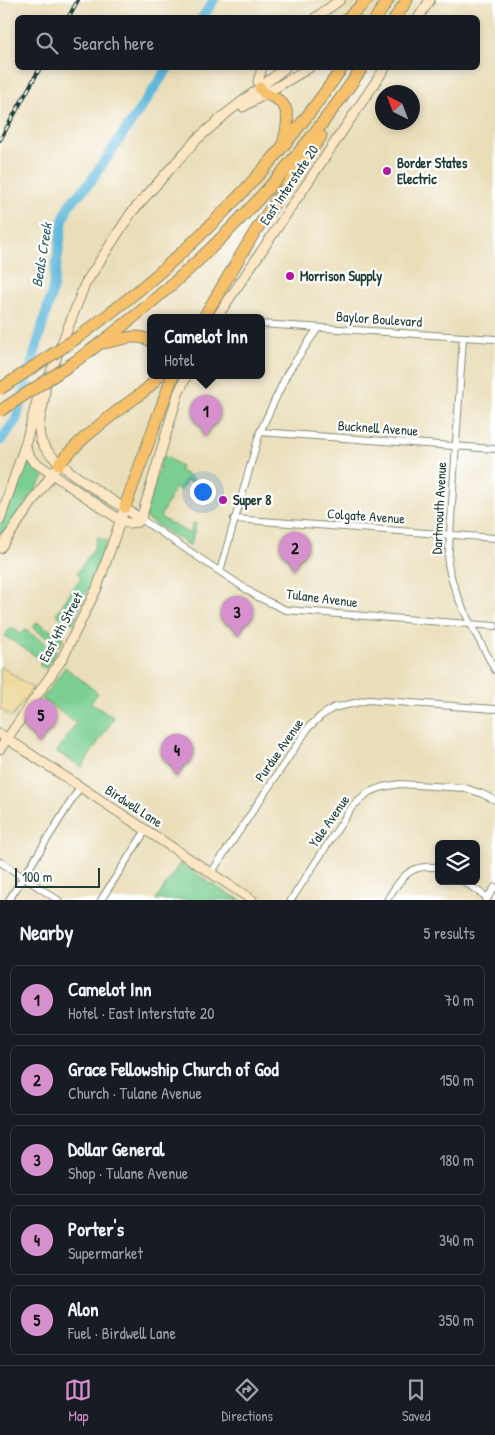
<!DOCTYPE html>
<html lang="en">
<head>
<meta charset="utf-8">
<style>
  :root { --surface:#171b24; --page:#242831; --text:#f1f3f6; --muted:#9ea1a6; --line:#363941; --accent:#d690ce }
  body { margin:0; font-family:"Patrick Hand",sans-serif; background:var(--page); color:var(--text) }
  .controls { position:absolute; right:15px; bottom:15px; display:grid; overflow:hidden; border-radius:8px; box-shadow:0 2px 8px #0003 }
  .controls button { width:45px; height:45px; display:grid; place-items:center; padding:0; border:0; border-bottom:1px solid var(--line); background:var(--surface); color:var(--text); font:25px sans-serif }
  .compass { position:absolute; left:375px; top:85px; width:45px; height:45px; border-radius:50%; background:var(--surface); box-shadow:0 2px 8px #0003; rotate:318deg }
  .scale { position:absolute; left:15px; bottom:12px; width:85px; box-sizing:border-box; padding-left:5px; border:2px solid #1f3d34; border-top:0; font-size:14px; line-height:18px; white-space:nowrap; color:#1f3d34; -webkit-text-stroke:4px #fff; paint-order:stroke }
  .you { position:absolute; left:202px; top:491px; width:18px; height:18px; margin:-12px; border:4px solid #fff; border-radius:50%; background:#1a73e8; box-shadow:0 0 0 8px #1a73e833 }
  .badge { display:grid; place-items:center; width:32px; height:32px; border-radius:50%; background:var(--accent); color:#111; font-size:16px; font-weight:700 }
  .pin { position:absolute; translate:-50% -41px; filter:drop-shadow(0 1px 2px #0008) }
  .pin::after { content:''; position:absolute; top:26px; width:18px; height:15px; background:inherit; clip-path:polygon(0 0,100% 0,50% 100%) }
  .popup { position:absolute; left:147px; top:314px; width:118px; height:65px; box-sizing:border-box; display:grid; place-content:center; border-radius:8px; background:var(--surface); filter:drop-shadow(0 1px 4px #0005); font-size:16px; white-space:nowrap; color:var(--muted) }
  .popup b { font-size:19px; color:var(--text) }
  .popup::after { content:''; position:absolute; left:50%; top:100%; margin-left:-10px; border:10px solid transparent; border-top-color:var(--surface) }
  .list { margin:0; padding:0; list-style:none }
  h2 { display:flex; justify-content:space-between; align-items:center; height:65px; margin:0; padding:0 20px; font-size:21px }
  h2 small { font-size:16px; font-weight:400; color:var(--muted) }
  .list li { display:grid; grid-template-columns:32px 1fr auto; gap:15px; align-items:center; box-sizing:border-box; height:70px; margin:0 10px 10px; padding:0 10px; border:1px solid var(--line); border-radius:8px }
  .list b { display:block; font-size:19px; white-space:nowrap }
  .list p { margin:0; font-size:16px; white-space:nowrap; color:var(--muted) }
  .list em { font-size:16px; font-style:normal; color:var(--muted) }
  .icon { flex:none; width:28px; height:28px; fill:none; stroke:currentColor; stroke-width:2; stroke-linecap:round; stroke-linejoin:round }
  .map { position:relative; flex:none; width:495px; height:900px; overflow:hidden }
  .search { position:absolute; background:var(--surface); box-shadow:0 2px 8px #0003; left:15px; right:15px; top:15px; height:55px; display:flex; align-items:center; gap:12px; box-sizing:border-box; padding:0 18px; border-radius:8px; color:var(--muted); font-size:19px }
  .sheet { height:465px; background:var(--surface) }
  nav { display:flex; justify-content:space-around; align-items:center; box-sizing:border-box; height:70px; border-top:1px solid var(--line); background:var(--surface); font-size:14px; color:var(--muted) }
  nav a { display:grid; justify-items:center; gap:2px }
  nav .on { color:var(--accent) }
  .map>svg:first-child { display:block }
</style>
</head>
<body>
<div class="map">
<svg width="495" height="900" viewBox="0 0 495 900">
  <rect width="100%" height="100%" fill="#fff"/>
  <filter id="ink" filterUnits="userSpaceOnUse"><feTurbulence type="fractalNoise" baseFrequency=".02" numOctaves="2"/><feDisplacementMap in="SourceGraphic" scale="10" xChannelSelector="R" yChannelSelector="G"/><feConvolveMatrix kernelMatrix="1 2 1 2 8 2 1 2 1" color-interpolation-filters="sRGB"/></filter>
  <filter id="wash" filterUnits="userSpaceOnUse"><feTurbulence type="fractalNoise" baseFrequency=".0096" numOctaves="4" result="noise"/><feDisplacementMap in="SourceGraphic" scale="20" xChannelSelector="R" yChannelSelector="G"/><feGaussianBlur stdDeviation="1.12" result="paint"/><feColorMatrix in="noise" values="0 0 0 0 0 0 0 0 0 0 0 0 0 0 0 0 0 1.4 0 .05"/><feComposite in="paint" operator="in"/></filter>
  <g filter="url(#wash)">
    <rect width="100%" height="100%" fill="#eadeb9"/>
    <path fill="#7bcf92" stroke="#4d8663" d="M163,455L181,466L179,470L205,487L207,484L210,486V491L187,480L181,490L175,488L160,517L190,534L193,523L196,524L191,544L189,545L147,519L145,516Z
      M24,458C29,464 40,470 44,477L0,541V525Z
      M97,537L107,541L95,574L73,623L63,622V619L56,614L81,577L77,573L94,548Z
      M37,622L64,639L59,646L33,628Z
      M11,627L21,634L25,630L57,651L47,667L44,668L39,665L42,660L5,636Z
      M65,667L98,693L91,703L114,718L82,767L57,752L76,723L42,699Z
      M180,863L221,890L241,900H156Z"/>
    <path fill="#eeda9e" stroke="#868c69" d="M0,666L33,688L12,717L0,709Z"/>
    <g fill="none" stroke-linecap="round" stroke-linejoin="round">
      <path stroke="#5eb7db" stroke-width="10" d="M202,18L214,0
        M0,441L16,420L53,288L63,220L69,205L91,181L168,68"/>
    </g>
  </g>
  <g filter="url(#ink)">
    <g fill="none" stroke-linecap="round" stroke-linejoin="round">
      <g stroke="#848e76" stroke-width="8">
        <path id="street" d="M261,324L495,339
          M463,338L448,564C455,602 478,636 495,670
          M260,432L495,449
          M141,519L258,597L286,610L495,626
          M234,519L495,538
          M220,571L260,432L288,372L318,328
          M0,862L58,900
          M211,873L309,727L321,716L333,708L368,700L495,709
          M463,881L488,898
          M9,900L80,787
          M101,900L146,830
          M291,900L352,807L369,792L383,787L400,784L465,788L480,793L495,800
          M387,900C400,879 410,862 439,868
          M486,900L495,887"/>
      </g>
      <g stroke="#848e76" stroke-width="11">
        <path id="secondary" d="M315,18L340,0
          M418,18L430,0
          M260,88L258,81L262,68
          M243,107L309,68
          M217,317L385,68
          M45,387C46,404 36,420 40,437C44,462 118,503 141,519
          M26,445L27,452L33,461L120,520L128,523L138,522L141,519
          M141,519L178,394L187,375
          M0,520L26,442L39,393L45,387L85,284L131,213L196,140L227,113L285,68
          M0,548L55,470
          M0,734L252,900
          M0,749L62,659L97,588L125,507"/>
      </g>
      <g stroke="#848e76" stroke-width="13">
        <path id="highway" d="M348,18L367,0
          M376,18L388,0
          M395,18L407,0
          M260,88C264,94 266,94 273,97C293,106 288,127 283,144
          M204,317L256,230L321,136
          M80,336C181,262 272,171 342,68
          M102,343C119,341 135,332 151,341
          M73,363C185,284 285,182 362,68
          M59,464C77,442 102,423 124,406C136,397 151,388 159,375
          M125,507L173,375"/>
      </g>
      <use href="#street" stroke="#fff" stroke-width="6"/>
      <use href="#secondary" stroke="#fce6c4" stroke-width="9"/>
      <use href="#highway" stroke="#f7c06b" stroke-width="11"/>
      <g stroke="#1f3d34" stroke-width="4">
        <path id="rail" d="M68,18L78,0
          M0,140L40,68"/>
      </g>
      <use href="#rail" stroke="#fff" stroke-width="2" stroke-dasharray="5.5" stroke-linecap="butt"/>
      <g stroke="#848e76" stroke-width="13" stroke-linecap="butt">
        <path id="highway-bridge" d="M0,389L80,336
          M0,411L73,363"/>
      </g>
      <use href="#highway-bridge" stroke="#f7c06b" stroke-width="11"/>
    </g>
  </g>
  <g fill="#b5179e" stroke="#fff" stroke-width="2">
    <circle cx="387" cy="171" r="5"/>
    <circle cx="290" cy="276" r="5"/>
    <circle cx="223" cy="500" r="5"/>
  </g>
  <g text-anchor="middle" stroke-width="4.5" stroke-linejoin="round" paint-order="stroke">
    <g font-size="14" font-weight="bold" fill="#1f3d34" stroke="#fff" text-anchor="start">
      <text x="397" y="168">Border States<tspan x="397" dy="16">Electric</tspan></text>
      <text x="300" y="281">Morrison Supply</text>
      <text x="233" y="505">Super 8</text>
    </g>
    <g font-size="14" fill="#1f3d34" stroke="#fff">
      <text transform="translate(289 185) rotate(-56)" y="5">East Interstate 20</text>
      <text transform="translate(379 319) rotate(4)" y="5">Baylor Boulevard</text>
      <text transform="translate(378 428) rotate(4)" y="5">Bucknell Avenue</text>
      <text transform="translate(439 508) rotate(-87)" y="5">Dartmouth Avenue</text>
      <text transform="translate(366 516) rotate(4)" y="5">Colgate Avenue</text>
      <text transform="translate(322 598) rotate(7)" y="5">Tulane Avenue</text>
      <text transform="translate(61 627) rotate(-62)" y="5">East 4th Street</text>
      <text transform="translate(279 750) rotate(-55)" y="5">Purdue Avenue</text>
      <text transform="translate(134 806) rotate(33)" y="5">Birdwell Lane</text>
      <text transform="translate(329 821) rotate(-55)" y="5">Yale Avenue</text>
    </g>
    <g font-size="15" font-style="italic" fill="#326266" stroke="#fff">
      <text transform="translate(42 255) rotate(-81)" y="5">Beals Creek</text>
    </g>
  </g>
</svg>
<div class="controls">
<button><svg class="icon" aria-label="layers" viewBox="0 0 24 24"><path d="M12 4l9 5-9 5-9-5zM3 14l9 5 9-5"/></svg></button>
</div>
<svg class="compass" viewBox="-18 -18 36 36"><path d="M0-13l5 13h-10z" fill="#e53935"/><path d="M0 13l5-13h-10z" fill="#9ea1a6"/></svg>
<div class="scale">100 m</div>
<div class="you"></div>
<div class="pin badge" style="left:206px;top:436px">1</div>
<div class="popup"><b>Camelot Inn</b>Hotel</div>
<div class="pin badge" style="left:295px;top:573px">2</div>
<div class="pin badge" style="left:237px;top:637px">3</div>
<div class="pin badge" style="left:177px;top:775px">4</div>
<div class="pin badge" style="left:41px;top:740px">5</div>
<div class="search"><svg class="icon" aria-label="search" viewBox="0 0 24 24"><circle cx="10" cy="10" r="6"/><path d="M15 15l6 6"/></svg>Search here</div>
</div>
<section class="sheet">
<h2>Nearby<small>5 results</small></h2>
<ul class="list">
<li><span class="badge">1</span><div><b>Camelot Inn</b><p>Hotel · East Interstate 20</p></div><em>70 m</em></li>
<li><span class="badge">2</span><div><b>Grace Fellowship Church of God</b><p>Church · Tulane Avenue</p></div><em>150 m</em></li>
<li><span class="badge">3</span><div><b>Dollar General</b><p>Shop · Tulane Avenue</p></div><em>180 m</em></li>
<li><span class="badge">4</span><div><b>Porter's</b><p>Supermarket</p></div><em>340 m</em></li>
<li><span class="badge">5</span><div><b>Alon</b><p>Fuel · Birdwell Lane</p></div><em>350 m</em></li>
</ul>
</section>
<nav>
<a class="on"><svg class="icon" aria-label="map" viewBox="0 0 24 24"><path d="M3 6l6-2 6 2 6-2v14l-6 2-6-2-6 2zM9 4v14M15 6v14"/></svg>Map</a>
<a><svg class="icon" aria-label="directions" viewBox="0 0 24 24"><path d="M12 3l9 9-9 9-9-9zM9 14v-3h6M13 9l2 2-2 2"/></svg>Directions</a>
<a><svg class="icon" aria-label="saved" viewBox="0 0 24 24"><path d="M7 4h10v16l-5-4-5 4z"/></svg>Saved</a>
</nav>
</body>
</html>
